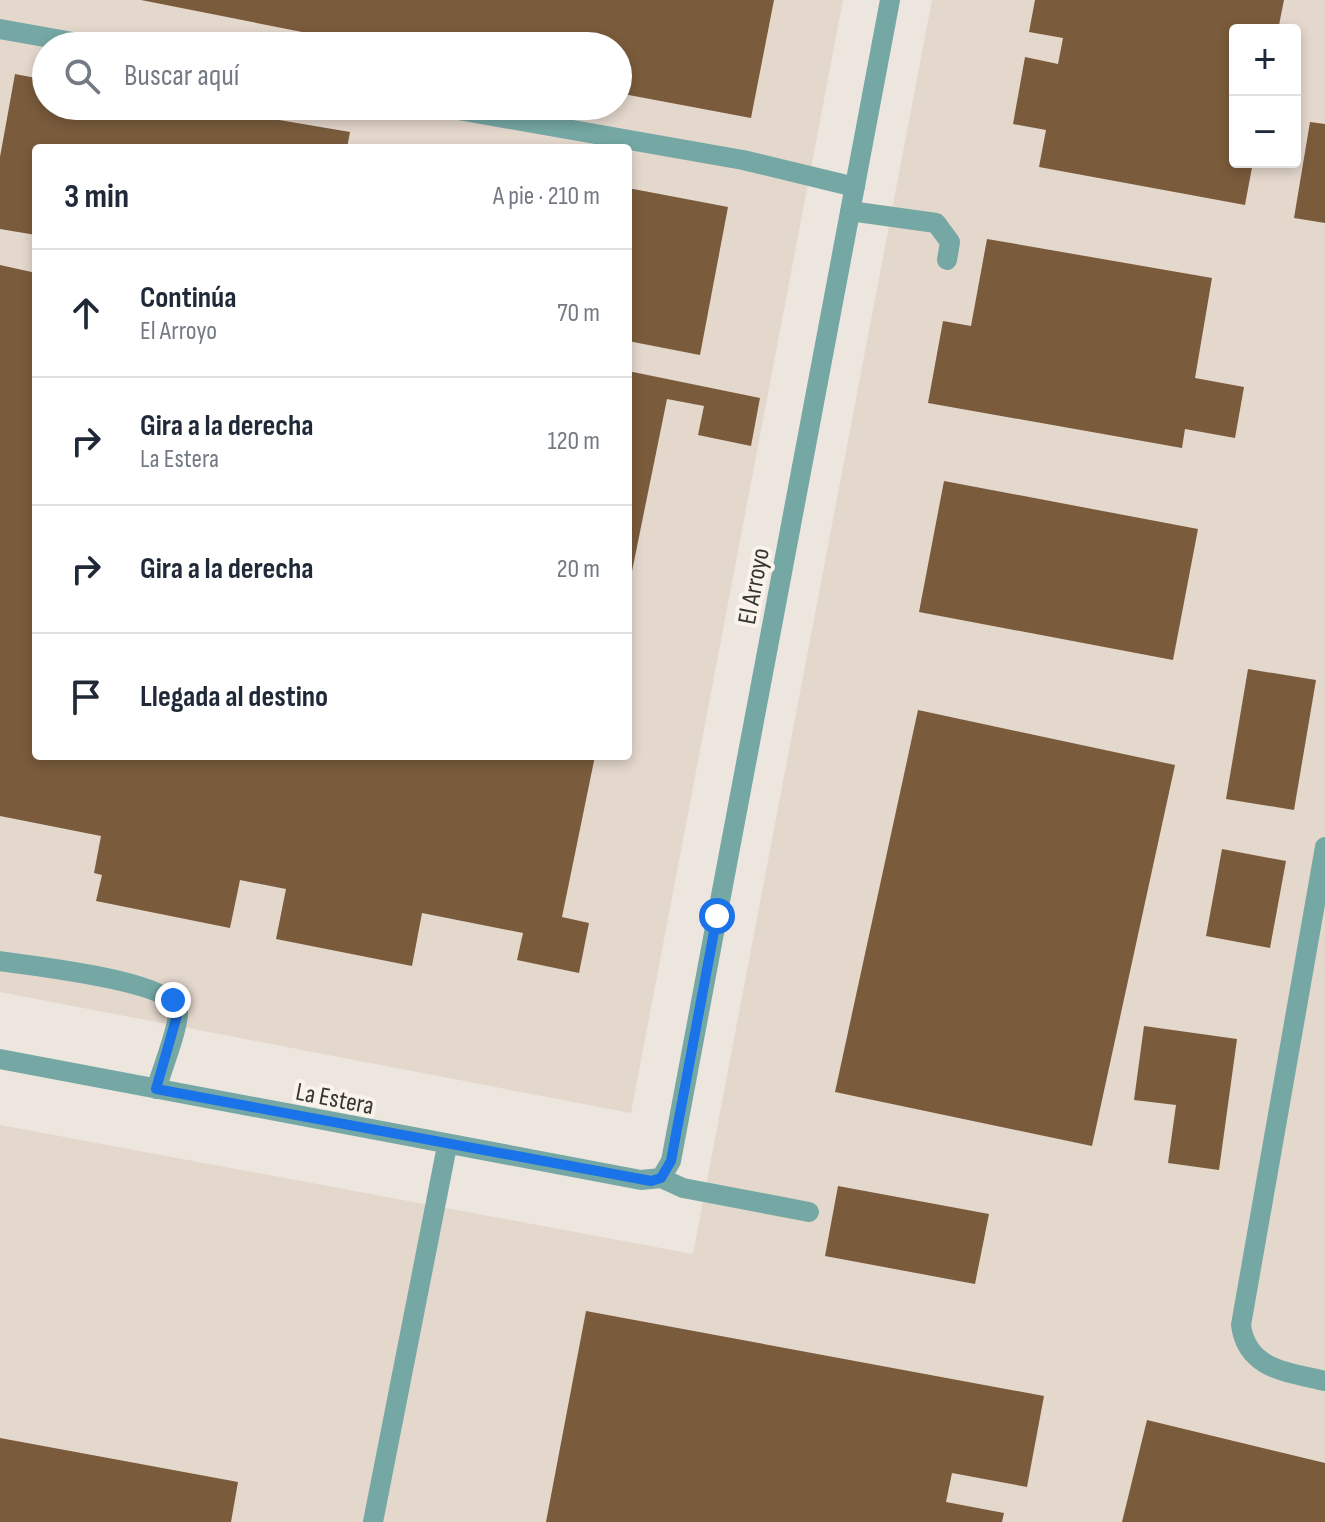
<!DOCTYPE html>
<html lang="es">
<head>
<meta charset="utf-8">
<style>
  :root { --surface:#fff; --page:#f6f6f7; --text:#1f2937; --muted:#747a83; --line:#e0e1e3 }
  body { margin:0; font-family:"Sofia Sans Condensed",sans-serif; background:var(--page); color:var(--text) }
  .controls { position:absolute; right:24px; top:24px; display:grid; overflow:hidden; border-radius:8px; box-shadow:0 4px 12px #0003 }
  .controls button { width:72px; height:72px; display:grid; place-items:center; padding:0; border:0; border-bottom:2px solid var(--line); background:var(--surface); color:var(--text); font:40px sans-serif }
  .stop { position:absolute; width:24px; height:24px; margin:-18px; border:6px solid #1a73e8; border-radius:50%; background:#fff }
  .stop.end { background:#1a73e8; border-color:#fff; box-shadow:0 2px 8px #0008 }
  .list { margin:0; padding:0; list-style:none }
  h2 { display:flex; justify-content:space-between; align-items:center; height:104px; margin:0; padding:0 32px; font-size:34px }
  h2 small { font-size:26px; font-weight:400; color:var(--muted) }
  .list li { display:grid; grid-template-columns:52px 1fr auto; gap:24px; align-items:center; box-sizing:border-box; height:128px; padding:0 32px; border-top:2px solid var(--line) }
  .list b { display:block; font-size:30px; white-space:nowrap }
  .list p { margin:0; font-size:26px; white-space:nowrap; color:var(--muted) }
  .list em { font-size:26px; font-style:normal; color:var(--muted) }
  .icon { flex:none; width:44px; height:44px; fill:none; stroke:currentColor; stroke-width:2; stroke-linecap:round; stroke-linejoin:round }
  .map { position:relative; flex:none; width:1325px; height:1522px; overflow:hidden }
  .search { position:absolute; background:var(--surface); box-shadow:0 4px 12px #0003; left:32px; top:32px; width:600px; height:88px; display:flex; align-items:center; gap:20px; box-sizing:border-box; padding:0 28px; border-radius:44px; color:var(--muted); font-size:30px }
  .panel { position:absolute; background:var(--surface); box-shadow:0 4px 12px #0003; left:32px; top:144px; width:600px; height:616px; border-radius:8px }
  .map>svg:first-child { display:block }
</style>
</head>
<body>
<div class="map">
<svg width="1325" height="1522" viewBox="0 0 1325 1522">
  <rect width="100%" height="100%" fill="#ede6df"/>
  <path fill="#e4d7cc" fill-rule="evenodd" d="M0,0H843L631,1113L0,992ZM46,46H618V106H46ZM36,148H628V756H36Z
    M932,0H1325V1522H0V1125L693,1254ZM1235,30H1295V162H1235Z"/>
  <path fill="#7a5c3c" d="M141,0H774L751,118L618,93V46H373Z
    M1035,0H1284L1278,30H1235V162H1253L1245,205L1039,167L1046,130L1013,124L1025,57L1058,64L1063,38L1029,32Z
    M15,74L46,80V106H197L350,132L347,148H36V235L0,229V157Z
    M1310,122L1325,124V223L1294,218Z
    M628,188L728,207L700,355L628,341Z
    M987,239L1212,278L1195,378L1244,387L1235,438L1185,429L1182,448L928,403L943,321L971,326Z
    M0,265L36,273V756H595L562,917L589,923L579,973L517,960L523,933L422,913L412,966L276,939L286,889L240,880L230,928L96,901L102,875L94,873L101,836L0,816Z
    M628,371L760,398L751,446L698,435L704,406L667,399L629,586Z
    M944,481L1198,529L1173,660L919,612Z
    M1248,669L1316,680L1294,810L1226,799Z
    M918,710L1175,765L1092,1146L835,1092Z
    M1222,849L1286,861L1270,948L1206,936Z
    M1144,1026L1237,1039L1219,1170L1168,1163L1176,1105L1134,1100Z
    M838,1186L989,1214L975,1284L825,1256Z
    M586,1311L1044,1396L1027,1487L952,1473L946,1502L1004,1513L1002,1522H546Z
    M1147,1420L1325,1463V1522H1122Z
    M0,1438L238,1482L231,1522H0Z"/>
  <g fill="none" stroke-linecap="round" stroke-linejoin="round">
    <path stroke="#75a8a4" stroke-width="20" d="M0,29L95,46
      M436,106L743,160L855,187
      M850,211L936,223L950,242L947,260
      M1325,847L1241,1325C1247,1370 1288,1372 1325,1381
      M0,961C30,966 175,980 178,1012C179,1026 161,1073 156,1089
      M0,1059L641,1180L661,1178
      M661,1178L671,1161L890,0
      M661,1178L683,1188L809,1212
      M373,1522L447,1146"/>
  </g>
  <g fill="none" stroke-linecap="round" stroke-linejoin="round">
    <path stroke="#1a73e8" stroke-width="10" d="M173,1000L178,1012L156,1089L651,1181L661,1178L671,1161L717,916"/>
  </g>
  <g text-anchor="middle" stroke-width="8" stroke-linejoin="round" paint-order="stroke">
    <g font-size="26" fill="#373432" stroke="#faf3ec">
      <text transform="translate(753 586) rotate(-79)" y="9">El Arroyo</text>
      <text transform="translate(335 1098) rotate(11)" y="9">La Estera</text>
    </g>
  </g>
</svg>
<div class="controls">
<button>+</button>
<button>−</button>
</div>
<div class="stop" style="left:717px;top:916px"></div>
<div class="stop end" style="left:173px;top:1000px"></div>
<div class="search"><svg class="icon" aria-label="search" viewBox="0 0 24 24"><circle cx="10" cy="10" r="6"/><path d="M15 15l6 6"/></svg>Buscar aquí</div>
<section class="panel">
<h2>3 min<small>A pie · 210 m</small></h2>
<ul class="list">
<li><svg class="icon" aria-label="ahead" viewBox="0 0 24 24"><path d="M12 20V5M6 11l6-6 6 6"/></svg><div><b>Continúa</b><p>El Arroyo</p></div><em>70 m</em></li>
<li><svg class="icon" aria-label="right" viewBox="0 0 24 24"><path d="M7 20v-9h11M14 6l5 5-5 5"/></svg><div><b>Gira a la derecha</b><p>La Estera</p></div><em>120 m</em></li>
<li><svg class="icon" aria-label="right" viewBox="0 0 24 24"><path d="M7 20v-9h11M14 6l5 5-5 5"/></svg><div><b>Gira a la derecha</b></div><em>20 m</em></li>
<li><svg class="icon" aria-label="arrive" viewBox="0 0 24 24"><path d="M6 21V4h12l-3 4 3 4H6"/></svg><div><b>Llegada al destino</b></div></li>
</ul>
</section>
</div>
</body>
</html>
